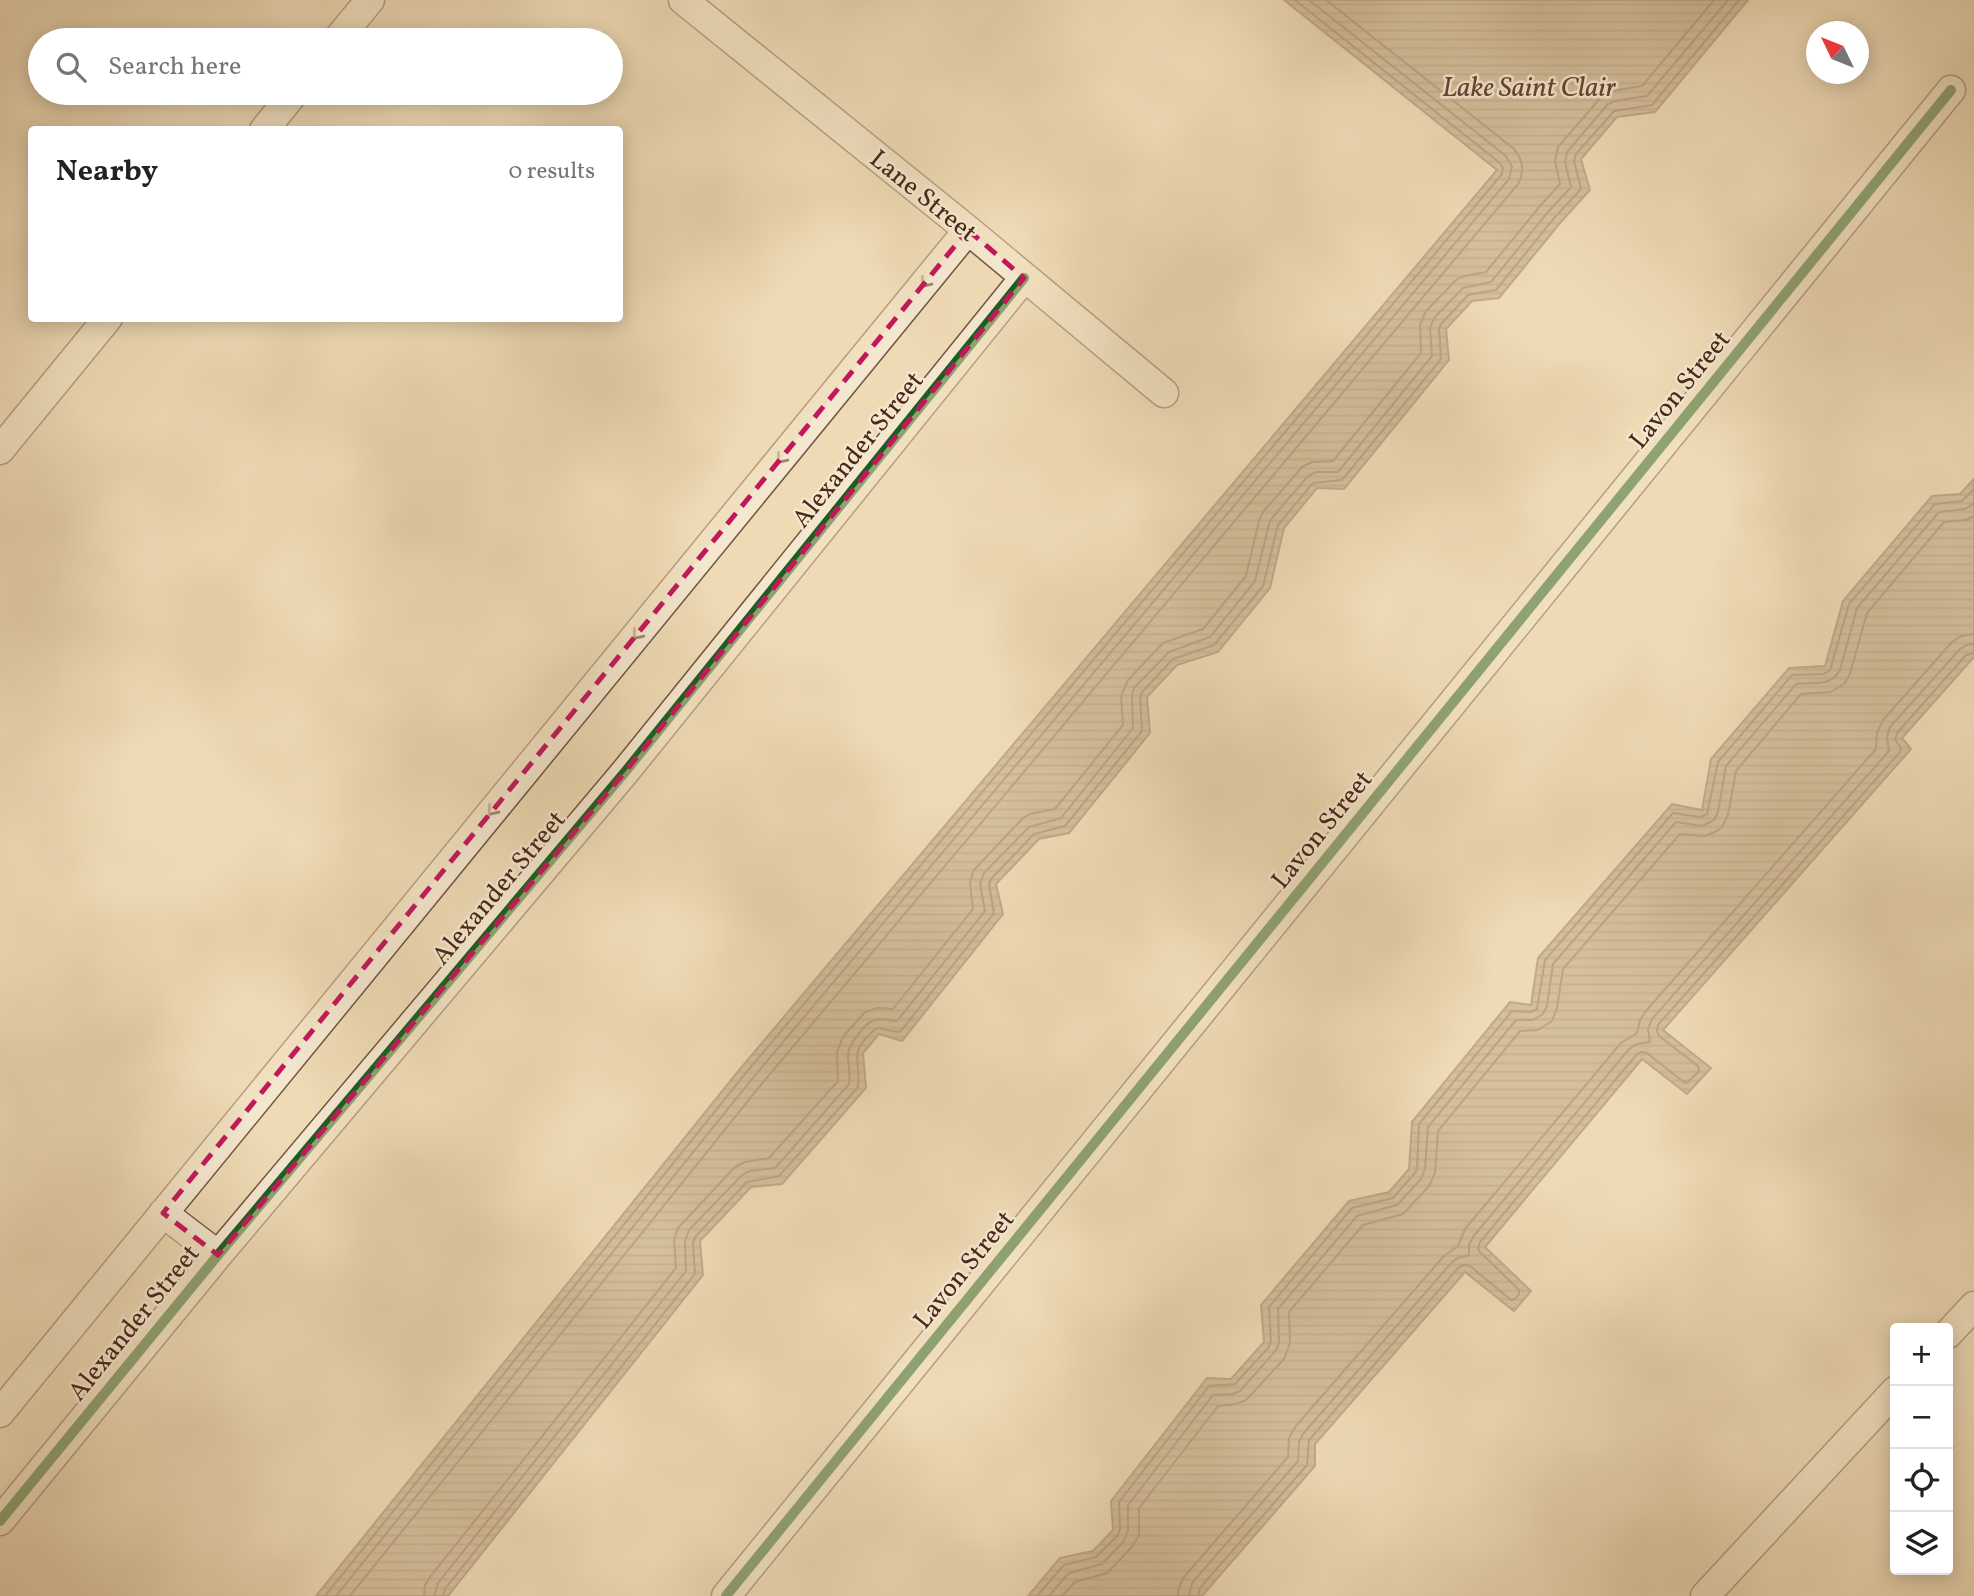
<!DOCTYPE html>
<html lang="en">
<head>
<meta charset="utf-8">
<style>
  :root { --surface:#fff; --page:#f2f2f2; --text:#222; --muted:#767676; --line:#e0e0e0 }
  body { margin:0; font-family:Vollkorn,serif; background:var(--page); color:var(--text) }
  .controls { position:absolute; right:21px; bottom:21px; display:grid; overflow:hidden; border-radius:7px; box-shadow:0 4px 18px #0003 }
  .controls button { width:63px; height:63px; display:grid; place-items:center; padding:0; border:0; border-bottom:2px solid var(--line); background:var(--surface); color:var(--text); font:35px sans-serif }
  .compass { position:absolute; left:1806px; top:21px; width:63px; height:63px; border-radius:50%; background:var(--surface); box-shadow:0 4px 18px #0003; rotate:313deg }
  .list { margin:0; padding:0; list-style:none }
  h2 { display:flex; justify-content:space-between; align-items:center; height:91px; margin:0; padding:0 28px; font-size:30px }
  h2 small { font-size:23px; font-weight:400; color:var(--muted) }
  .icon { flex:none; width:38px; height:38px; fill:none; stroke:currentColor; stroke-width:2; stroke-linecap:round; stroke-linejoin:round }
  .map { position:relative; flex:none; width:1974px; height:1596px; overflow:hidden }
  .search { position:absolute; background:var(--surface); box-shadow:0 4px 18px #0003; left:28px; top:28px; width:595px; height:77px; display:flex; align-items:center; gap:18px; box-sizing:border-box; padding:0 24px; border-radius:38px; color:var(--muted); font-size:26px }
  .panel { position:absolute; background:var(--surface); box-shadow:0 4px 18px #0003; left:28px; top:126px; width:595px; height:196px; border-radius:7px }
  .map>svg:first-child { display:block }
</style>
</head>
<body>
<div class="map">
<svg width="1974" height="1596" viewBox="0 0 1974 1596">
  <defs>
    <pattern id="water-rules" width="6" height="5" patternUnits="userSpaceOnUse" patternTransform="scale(1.75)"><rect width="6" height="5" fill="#b69d7f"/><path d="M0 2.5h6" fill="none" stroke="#968067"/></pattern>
  </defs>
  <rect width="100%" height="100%" fill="#eedab5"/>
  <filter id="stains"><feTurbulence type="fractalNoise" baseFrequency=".00286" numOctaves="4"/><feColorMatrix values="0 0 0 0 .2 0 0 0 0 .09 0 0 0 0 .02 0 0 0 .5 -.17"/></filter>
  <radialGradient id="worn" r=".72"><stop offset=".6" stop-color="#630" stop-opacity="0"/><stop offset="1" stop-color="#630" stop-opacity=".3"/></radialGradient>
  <path fill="url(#water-rules)" stroke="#8b6e55" stroke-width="2" d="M1284,0H1748L1655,112L1617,117L1581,159L1590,190L1560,223L1499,298L1472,301L1446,329L1449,360L1344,489L1317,488L1284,528L1270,588L1218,652L1177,665L1147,697L1150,733L1069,833L1039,839L996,884L1003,914L902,1041L879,1034L863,1053L866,1088L782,1184L751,1187L700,1241L703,1275L448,1596H316L740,1069L1497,170Z
    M1974,479V657L1902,738L1911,749L1663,1030L1711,1068L1687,1094L1642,1059L1485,1247L1531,1291L1514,1311L1465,1272L1315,1444V1466L1202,1596H1028L1060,1558L1093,1551L1113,1530L1111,1501L1207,1378L1231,1379L1264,1342L1261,1305L1349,1201L1389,1192L1409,1169L1412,1122L1510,1002L1531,1005L1538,958L1672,804L1702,810L1711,759L1789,668L1825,666L1843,601L1932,496L1960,494Z"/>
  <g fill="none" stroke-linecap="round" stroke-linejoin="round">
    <path stroke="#80624b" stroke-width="2" d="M325,1596L745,1074L1502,174L1503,168L1500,163L1295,0
      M336,1596L752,1079L1509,179L1512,167L1506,156L1309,0
      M350,1596L760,1086L1518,184C1525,171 1523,159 1513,148L1326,0
      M424,1596L425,1585L430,1577L676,1268L674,1240L678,1228L735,1167L745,1162L769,1158L838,1081L837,1052L843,1037L865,1012L878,1008L893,1009L973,909L970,884L973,871L1023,818L1030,814L1055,809L1123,725L1121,696L1128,680L1163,643L1203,629L1246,576L1259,521L1263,512L1302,467L1312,462L1333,461L1421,353L1420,325L1426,311L1457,279L1465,276L1486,272L1540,206L1560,184L1555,161L1558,147L1602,96L1611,91L1642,86L1714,0
      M434,1596L438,1583L686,1271L685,1241L689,1230L742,1175L750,1171L775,1168L849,1084C852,1055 839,1057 861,1031C865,1026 869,1021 875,1020C882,1017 890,1022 897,1021L985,911L980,884L984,873L1029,827L1061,818L1133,728L1132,696L1134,688L1169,652L1210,637L1255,581L1269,524L1272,518L1308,476L1316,472H1338L1432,356L1430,328L1434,318L1463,288L1491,282L1548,212L1571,187L1565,162L1567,152L1608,104L1615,101L1647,96L1728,0
      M443,1596L445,1589L695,1274L693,1242L696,1236L747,1182L779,1176L858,1087C861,1057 847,1052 877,1028L897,1032L901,1031L994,913L989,885L991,879L1034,834L1065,826L1142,731L1140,698L1142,692L1173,659L1214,645L1263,586L1278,525L1313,483L1342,480L1441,359L1439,329L1441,324L1468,295L1496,290L1554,218L1581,189L1574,161L1576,154L1614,111L1652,105L1739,0
      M1037,1596L1064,1565L1096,1557L1118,1535L1120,1529L1119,1502L1209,1386L1235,1384L1269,1347L1271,1341L1269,1307L1352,1208L1393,1198L1415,1173L1417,1169L1419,1124L1512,1011L1531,1012L1537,1009L1545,960L1673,813L1700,817L1707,814L1718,762L1792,675L1824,674L1830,670L1849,604L1935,504L1962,501L1974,489
      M1049,1596L1069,1573L1102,1564L1124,1541L1128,1531V1505L1213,1395L1232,1394L1240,1391L1277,1349L1279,1341L1278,1309L1357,1216L1397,1205L1421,1179L1425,1169L1428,1127L1516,1020H1533L1543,1014L1547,1006L1553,964L1676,822L1702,826L1714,820L1718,812L1726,766L1796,684C1813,682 1831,687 1840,670L1857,608L1939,512L1965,509L1974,503
      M1062,1596L1075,1582L1107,1573L1132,1547L1139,1535V1508L1218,1406L1236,1404L1246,1400L1284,1359L1290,1343L1289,1312L1363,1225L1403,1214L1429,1186L1435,1173L1438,1131L1520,1031L1538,1030L1552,1021L1557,1008L1563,969L1680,834L1705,836L1715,832L1722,827L1728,815L1736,771L1801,694L1831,692L1845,683L1850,674L1867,613L1944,522L1966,520L1974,516
      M1178,1596L1179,1587L1184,1577L1288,1457L1289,1438L1295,1427L1444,1256L1458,1246L1465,1229L1621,1043L1637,1033L1640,1020L1645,1012L1876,749L1877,733L1883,720L1952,642L1961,636L1974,634
      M1189,1596L1192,1583L1298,1461L1299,1442L1303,1434L1452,1262L1458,1258L1469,1255V1245L1473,1237L1629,1049L1637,1044L1650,1042L1648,1029L1652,1019L1889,751L1887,737L1890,727L1960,649L1967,645L1974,644
      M1198,1596L1200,1588L1307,1465L1309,1440L1459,1267L1465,1265L1470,1266L1511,1300L1515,1299L1519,1294V1290L1480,1252L1478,1248L1480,1242L1637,1054L1642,1052L1647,1053L1685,1083L1688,1082L1699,1071L1698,1066L1659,1036L1657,1031L1658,1025L1900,752L1901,748L1895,740L1897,733L1966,655L1974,653"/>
    <g stroke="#73543e" stroke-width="31">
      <path id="street" d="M683,0L968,230L1164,393
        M337,40L370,0
        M264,130L294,93
        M0,450L108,318
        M163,1213L218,1255
        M1948,1334L1974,1306
        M0,1413L968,230
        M0,1521L218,1255L625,772L1024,278
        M726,1596L1951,90
        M1705,1596L1895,1391"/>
    </g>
    <use href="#street" stroke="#f4e7cf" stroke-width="28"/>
    <g stroke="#f4e7cf" stroke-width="15">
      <path id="cycleway" d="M0,1521L218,1255L625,772L1024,278
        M726,1596L1951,90"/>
    </g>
    <use href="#cycleway" stroke="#1b5e20" stroke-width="10"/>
  </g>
  <defs><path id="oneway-chevron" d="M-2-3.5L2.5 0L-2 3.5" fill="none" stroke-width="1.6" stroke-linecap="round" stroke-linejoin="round" transform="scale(1.75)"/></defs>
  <g stroke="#9f8773">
    <use href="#oneway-chevron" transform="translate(925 283) rotate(129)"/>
    <use href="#oneway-chevron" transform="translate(781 459) rotate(129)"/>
    <use href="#oneway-chevron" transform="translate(637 635) rotate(129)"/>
    <use href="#oneway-chevron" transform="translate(492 811) rotate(129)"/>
  </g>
  <path d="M0 0H1974V1596H0ZM968,230L1024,278L625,772L218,1255L163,1213Z" fill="#eedab5" fill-opacity=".55" fill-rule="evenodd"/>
  <path fill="none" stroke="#c2185b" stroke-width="5" stroke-dasharray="14 9" stroke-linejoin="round" d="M968,230L1024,278L625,772L218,1255L163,1213Z"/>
  <g text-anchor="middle" stroke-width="5" stroke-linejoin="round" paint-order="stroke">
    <g font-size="26" fill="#4a2717" stroke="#f4e7cf">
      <text transform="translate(924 195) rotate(39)" y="9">Lane Street</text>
      <text transform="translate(1679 389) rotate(-51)" y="9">Lavon Street</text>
      <text transform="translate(857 449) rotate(-51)" y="9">Alexander Street</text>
      <text transform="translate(1321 829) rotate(-51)" y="9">Lavon Street</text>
      <text transform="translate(498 887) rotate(-50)" y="9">Alexander Street</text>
      <text transform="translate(963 1269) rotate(-51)" y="9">Lavon Street</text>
      <text transform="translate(133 1322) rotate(-51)" y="9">Alexander Street</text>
    </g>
    <g font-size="28" font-style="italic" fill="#654431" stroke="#f4e7cf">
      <text x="1529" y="96">Lake Saint Clair</text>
    </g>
  </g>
  <rect width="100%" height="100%" filter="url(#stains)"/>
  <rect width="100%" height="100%" fill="url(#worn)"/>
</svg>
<div class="controls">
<button>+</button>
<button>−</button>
<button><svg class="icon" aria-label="locate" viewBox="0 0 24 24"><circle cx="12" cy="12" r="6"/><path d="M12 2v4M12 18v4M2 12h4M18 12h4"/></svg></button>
<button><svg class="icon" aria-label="layers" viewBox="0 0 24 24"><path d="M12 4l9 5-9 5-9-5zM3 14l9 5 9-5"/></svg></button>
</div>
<svg class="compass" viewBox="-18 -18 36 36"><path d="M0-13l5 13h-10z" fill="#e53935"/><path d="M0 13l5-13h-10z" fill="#767676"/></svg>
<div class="search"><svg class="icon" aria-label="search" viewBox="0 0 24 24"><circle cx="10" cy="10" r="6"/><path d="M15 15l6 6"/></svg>Search here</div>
<section class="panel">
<h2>Nearby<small>0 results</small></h2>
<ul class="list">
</ul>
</section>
</div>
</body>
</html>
